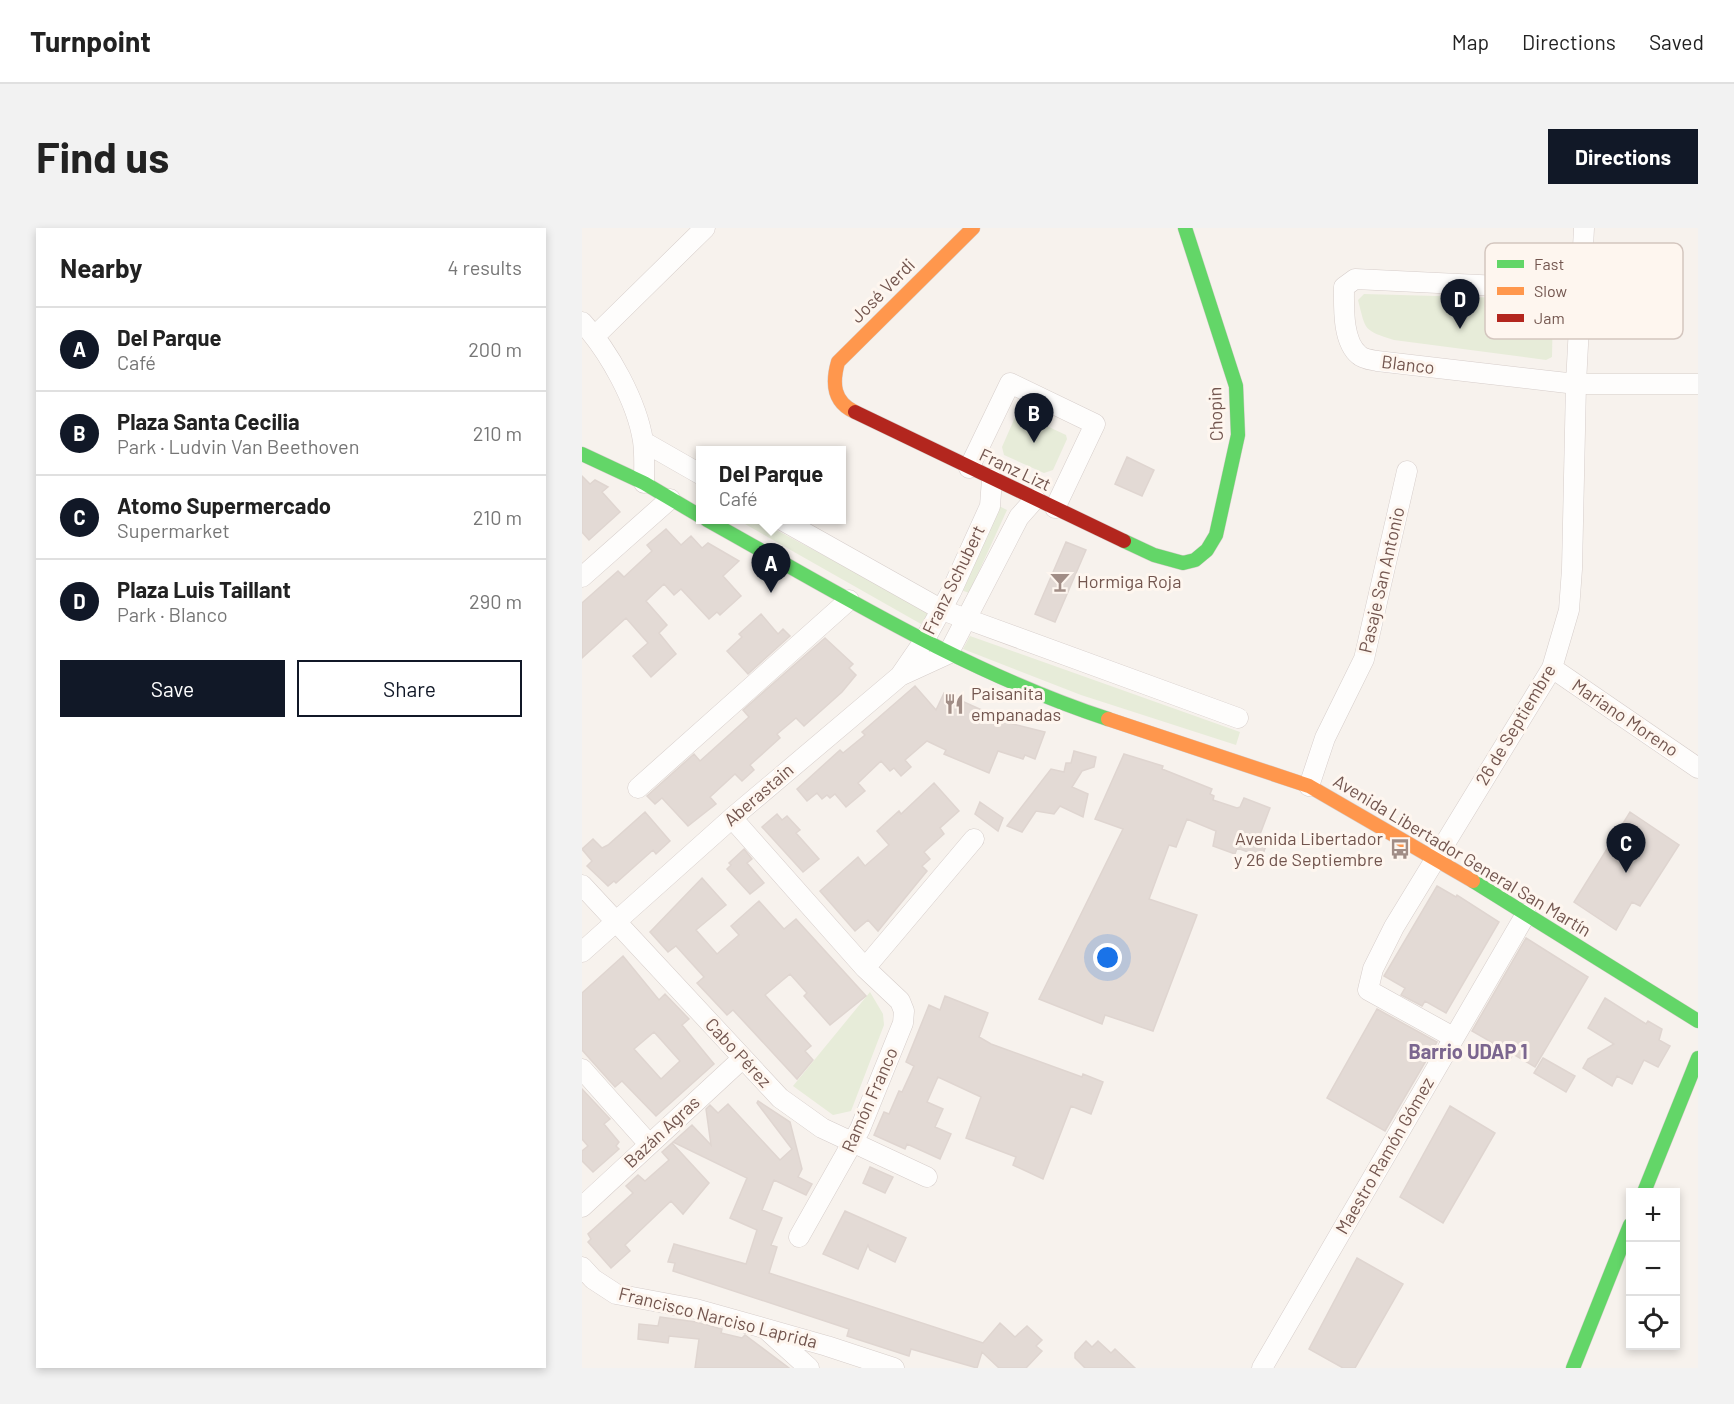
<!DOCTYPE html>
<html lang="en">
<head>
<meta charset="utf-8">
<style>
  :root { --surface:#fff; --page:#f2f2f2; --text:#222; --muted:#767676; --line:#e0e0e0; --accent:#111827 }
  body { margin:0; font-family:Barlow,sans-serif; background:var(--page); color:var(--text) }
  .controls { position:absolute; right:18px; bottom:18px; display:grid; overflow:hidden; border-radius:0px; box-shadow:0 3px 9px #0003 }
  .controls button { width:54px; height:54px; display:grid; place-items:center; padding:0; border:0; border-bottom:2px solid var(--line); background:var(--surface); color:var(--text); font:30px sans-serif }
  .you { position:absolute; left:526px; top:730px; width:21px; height:21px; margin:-15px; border:4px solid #fff; border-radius:50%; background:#1a73e8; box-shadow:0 0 0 9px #1a73e833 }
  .badge { display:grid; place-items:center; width:39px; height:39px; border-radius:50%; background:var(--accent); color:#fff; font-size:20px; font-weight:700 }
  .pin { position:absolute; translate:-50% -50px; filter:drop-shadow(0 2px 3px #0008) }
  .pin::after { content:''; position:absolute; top:32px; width:21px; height:18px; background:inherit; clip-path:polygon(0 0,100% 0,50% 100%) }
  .popup { position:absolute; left:114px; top:218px; width:150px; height:78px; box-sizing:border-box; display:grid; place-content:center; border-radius:0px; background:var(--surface); filter:drop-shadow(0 2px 4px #0005); font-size:20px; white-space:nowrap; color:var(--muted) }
  .popup b { font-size:22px; color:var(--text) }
  .popup::after { content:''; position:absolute; left:50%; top:100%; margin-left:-12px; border:12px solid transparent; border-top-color:var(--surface) }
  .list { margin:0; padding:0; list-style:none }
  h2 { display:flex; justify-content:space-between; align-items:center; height:78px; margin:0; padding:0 24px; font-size:26px }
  h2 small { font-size:20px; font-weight:400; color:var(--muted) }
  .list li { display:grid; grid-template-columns:39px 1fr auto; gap:18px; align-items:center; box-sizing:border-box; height:84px; padding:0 24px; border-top:2px solid var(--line) }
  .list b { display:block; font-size:22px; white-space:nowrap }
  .list p { margin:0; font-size:20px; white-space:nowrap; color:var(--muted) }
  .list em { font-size:20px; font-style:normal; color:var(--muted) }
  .actions { display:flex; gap:12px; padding:18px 24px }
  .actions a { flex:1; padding:14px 0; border:2px solid var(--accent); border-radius:0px; text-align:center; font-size:21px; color:var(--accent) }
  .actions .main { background:var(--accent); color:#fff }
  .icon { flex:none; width:33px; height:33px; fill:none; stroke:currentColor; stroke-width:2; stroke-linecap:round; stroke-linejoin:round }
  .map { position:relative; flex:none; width:1116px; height:1140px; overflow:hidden; border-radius:0px }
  header { display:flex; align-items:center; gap:36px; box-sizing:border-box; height:84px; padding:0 30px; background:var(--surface); border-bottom:2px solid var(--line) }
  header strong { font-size:28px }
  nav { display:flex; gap:33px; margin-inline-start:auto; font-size:21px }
  .intro { display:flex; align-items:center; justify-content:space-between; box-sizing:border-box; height:144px; padding:0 36px }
  h1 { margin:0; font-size:42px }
  .button { padding:15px 27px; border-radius:0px; background:var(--accent); color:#fff; font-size:21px; font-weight:700 }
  main { display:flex; gap:36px; padding:0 36px }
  aside { flex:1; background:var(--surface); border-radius:0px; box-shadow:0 3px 9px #0003 }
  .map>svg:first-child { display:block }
</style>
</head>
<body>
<header>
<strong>Turnpoint</strong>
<nav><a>Map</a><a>Directions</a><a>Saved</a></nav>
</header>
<div class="intro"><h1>Find us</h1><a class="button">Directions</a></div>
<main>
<aside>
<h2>Nearby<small>4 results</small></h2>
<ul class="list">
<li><span class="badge">A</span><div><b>Del Parque</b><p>Café</p></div><em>200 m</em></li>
<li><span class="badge">B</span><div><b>Plaza Santa Cecilia</b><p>Park · Ludvin Van Beethoven</p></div><em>210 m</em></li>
<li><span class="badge">C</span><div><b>Atomo Supermercado</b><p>Supermarket</p></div><em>210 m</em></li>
<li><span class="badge">D</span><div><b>Plaza Luis Taillant</b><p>Park · Blanco</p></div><em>290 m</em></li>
</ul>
<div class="actions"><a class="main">Save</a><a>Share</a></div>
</aside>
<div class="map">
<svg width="1116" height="1140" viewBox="0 0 1116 1140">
  <rect width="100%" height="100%" fill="#f7f2ed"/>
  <path fill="#e7ecd9" d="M782,66L960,71L971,78L970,129L964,132L812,112C781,102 784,103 776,72Z
    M439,186L484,207L485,211L471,242L462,245L422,227L420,219L434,187Z
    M415,277L425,282L387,365L379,362Z
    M156,292H176L347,384L339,396Z
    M388,408L658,504L654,517L499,467L381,421Z
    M288,764L301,786L302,797L269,883L251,887L211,858Z"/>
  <path fill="#e3dad5" stroke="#dfd5d0" stroke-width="1.5" fill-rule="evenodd" d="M545,229L572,242L560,268L533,256Z
    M0,248L8,256L13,252L26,259L20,264L38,284L7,312L0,304Z
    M84,301L99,317L109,308L120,320L126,315L157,333L141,348L159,368L138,387L135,384L127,391L99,361L92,367L82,356L64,373L85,397L77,405L94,426L69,449L51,428L66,415L44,390L0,430V375L36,343L42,349L70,323L65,317Z
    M484,314L504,322L473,394L453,386Z
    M179,386L196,406L201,401L208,408L166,446L145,423L160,409L157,406Z
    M243,410L271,436L267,440L274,447L260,464L222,498L214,490L195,506L198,510L168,537L172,542L160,553L153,546L128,569L134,576L106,598L80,570L73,576L65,568L112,526L118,533L167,489L161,482Z
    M333,458L354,482L362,465L431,496L463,504L453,531L443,527L441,531L416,523L407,545L362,526L364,522L345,513L323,532L329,539L319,548L312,540L308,543L299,533L276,555L283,563L264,579L253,566L248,570L245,567L240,571L235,565L225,573L215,561L258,522L261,525L283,507L280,504Z
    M492,523L514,529L512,539L500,543L490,559L506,566L501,589L478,578L472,586L454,583L440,604L425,598L469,541L482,544L484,535H489Z
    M542,526L581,538L580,541L630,561L628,566L632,568L631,572L655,580L658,579L662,570L688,580L677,609L686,612L680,629L655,620L653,626L631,618L634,603L605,591L594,619L587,617L567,671L615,687L571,803L523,787L520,796L457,771L541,601L513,591Z
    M352,555L377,583L358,600L362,606L342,624L348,631L340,638L345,643L296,703L286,692L273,703L238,663L276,629L283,638L307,617L295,603L317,583L319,586Z
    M398,574L421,590L416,603L393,586Z
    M63,584L88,613L74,626L71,622L34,655L32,653L26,658L5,638L10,633L0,621L11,611L20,620L26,617Z
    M1048,584L1097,617L1058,678L1050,674L1034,702L992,674Z
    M195,586L200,592L205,588L218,602L214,605L237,631L221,644L180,599Z
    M162,621L170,631L165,635L182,655L168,666L145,641L149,637L147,635Z
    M120,650L144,677L114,702L135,726L157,707L149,698L177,673L202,701L214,691L284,768L248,797L222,768L225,765L208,746L183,767L229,818L223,823L231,832L215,851L151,782L145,787L115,755L122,749L94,718L86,724L68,704Z
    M855,658L874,669L875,667L917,694L864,785L843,773L840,778L819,767L823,760L802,748Z
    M944,710L1006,749L953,839L931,826L929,830L909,818L911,815L890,803Z
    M41,728L77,772L83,766L107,791L100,797L132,836L74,888L40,853L33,859L0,822V765ZM72,804L98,833L79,851L52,821Z
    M363,768L406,785L397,809L409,816L500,849L501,846L521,854L509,886L489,878L461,951L431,937L434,929L384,910L399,869L356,849L345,874L361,881L353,899L369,906L358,931L325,916L323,921L292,907L302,884L307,886L317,863L320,864L332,838L324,834L347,777L358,782Z
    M1023,770L1064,796L1066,793L1080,801L1077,812L1088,818L1076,839L1062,832L1050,856L1035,848L1030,858L1001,840L1006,831L1032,816L1006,800Z
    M795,781L855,814L803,903L745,870Z
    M961,830L993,848L984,864L952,845Z
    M0,861L28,891L22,896L37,914L34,918L37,921L11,944L0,933V923L6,918L0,911Z
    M176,873L208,894L220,941L216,949L230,956L224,967L192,952L180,982L200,990L189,1017L195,1019L187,1045L401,1115L418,1095L433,1109L445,1098L460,1112L454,1118L460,1123L444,1140H417L400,1124L395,1140L329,1121L327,1128L265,1108L267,1101L91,1043L93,1035L86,1034L92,1016L164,1036L175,1002L148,990L165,950L91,914L110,897L129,917L124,881L128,877L136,885L146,876L198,932L210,921L175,875Z
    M868,878L913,905L861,995L818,969Z
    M90,915L127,955L101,986L89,973L43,1017L48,1023L29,1040L6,1014L9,1011L6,1006L51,965L44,958L56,947L63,953L87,932L80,924Z
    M288,939L311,949L303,965L281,955Z
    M263,983L324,1010L313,1034L288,1022L286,1017L276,1041L241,1026Z
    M775,1030L821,1056L773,1140H761L727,1121Z
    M78,1089L114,1094L140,1101L139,1105L160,1110L163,1107L207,1140H113L117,1111L87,1108L86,1115L56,1111L57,1096L76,1098Z
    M504,1113L510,1119L516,1113L529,1125L533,1121L553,1140H503L493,1130V1125Z"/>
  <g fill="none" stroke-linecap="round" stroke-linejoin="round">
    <g stroke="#d6cdca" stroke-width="21">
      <path id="street" d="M999,62L773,51L762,59C762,78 760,113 777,127C781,131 790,132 795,133L994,156H1116
        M0,94C27,123 55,174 61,213C63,227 62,242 62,255
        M13,108L123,0
        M62,214L118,246
        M387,240L428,155L513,196L473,280
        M200,292L360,382L656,490
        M0,349L88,271
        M970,440L1116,540
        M318,448L342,413L369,364L408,278L410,251
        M727,558L743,510L782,431L825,243
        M56,560L267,372
        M150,590L283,740L318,773L322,783L321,795L278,901L217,1009
        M0,657L198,870L240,900L345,949
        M0,724L150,590L318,448L366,426L437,289L453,271
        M283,740L392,611
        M871,809L786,762L791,741L812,699L970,440L987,382L990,341L994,156L1002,0
        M0,841L67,916
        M0,979L161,830
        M0,1039L11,1051L34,1066L114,1081L245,1118L312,1140
        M185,1102L227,1140
        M680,1140L944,686"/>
    </g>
    <g stroke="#d6cdca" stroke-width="15">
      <path id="fast" d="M0,226L62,255L118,288
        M125,292C256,365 383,444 526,491
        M542,313L572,327L601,335L613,332L625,322L634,307L656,207L654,158L603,0
        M891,653L1116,793
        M1062,964L1116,830
        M991,1140L1048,997"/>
    </g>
    <g stroke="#d6cdca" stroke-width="15">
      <path id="slow" d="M273,184C251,174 250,155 256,134L391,0
        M526,491L727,558L891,653"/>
    </g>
    <g stroke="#d6cdca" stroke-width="15">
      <path id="jam" d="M273,184L542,313"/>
    </g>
    <use href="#street" stroke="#fefdfc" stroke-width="20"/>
    <use href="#fast" stroke="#63d668" stroke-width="14"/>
    <use href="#slow" stroke="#ff974d" stroke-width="14"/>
    <use href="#jam" stroke="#b3261e" stroke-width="14"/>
  </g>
  <defs>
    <g id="bar-bare" transform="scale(1.62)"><path d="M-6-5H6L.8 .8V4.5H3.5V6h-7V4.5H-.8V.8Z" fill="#a18d86" stroke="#fef6ef" stroke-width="2.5" paint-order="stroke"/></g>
    <g id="restaurant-bare" transform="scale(1.62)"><path d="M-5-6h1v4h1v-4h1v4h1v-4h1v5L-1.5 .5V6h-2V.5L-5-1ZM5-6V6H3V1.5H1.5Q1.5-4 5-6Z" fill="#a18d86" stroke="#fef6ef" stroke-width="2.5" paint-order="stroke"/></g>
    <g id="bus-bare" transform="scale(1.62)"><path d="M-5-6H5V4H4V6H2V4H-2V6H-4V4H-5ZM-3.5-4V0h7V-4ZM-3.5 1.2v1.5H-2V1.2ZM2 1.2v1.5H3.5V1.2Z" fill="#a18d86" stroke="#fef6ef" stroke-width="2.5" paint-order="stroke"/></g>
  </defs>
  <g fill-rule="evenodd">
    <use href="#bar-bare" x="478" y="354"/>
    <use href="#restaurant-bare" x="372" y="476"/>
    <use href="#bus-bare" x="818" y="621"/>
  </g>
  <g text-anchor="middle" stroke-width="6" stroke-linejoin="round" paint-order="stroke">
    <g font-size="18" fill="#73564f" stroke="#fef6ef">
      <text transform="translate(301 63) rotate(-45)" y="6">José Verdi</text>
      <text transform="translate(826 137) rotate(7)" y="6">Blanco</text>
      <text transform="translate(634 186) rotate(-92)" y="6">Chopin</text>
      <text transform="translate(433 242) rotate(25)" y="6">Franz Lizt</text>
      <text transform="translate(372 352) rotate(-64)" y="6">Franz Schubert</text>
      <text transform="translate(800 352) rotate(-77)" y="6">Pasaje San Antonio</text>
      <text transform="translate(1043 490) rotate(34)" y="6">Mariano Moreno</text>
      <text transform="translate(934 497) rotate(-59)" y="6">26 de Septiembre</text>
      <text transform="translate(177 567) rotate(-41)" y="6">Aberastain</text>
      <text transform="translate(880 628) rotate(31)" y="6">Avenida Libertador General San Martín</text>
      <text transform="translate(156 825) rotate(47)" y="6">Cabo Pérez</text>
      <text transform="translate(288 872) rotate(-66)" y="6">Ramón Franco</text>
      <text transform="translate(80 904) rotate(-43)" y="6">Bazán Agras</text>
      <text transform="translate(803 928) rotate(-60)" y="6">Maestro Ramón Gómez</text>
      <text transform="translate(136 1090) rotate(14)" y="6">Francisco Narciso Laprida</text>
    </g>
    <g font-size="18" fill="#73564f" stroke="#fef6ef" text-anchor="start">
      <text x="495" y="360">Hormiga Roja</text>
      <text x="389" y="472">Paisanita<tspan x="389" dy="21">empanadas</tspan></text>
      <text x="801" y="617" text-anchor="end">Avenida Libertador<tspan x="801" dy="21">y 26 de Septiembre</tspan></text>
    </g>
    <g font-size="20" font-weight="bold" fill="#7b668f" stroke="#fef6ef">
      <text x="886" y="831">Barrio UDAP 1</text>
    </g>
  </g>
  <rect x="903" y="15" width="198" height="96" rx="9" fill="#fef6ef" stroke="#d4c6bf" stroke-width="1.5"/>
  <rect x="915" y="32" width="27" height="8" fill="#63d668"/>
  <rect x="915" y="59" width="27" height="8" fill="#ff974d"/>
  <rect x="915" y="86" width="27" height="8" fill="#b3261e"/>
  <g font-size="16" fill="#73564f">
    <text x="952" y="42">Fast</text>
    <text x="952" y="69">Slow</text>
    <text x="952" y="96">Jam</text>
  </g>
</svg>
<div class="controls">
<button>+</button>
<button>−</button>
<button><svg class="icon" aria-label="locate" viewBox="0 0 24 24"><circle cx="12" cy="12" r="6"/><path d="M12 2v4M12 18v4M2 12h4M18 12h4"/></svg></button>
</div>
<div class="you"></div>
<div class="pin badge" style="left:189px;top:365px">A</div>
<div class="popup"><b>Del Parque</b>Café</div>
<div class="pin badge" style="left:452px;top:215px">B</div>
<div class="pin badge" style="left:1044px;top:645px">C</div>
<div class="pin badge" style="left:878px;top:101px">D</div>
</div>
</main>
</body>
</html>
